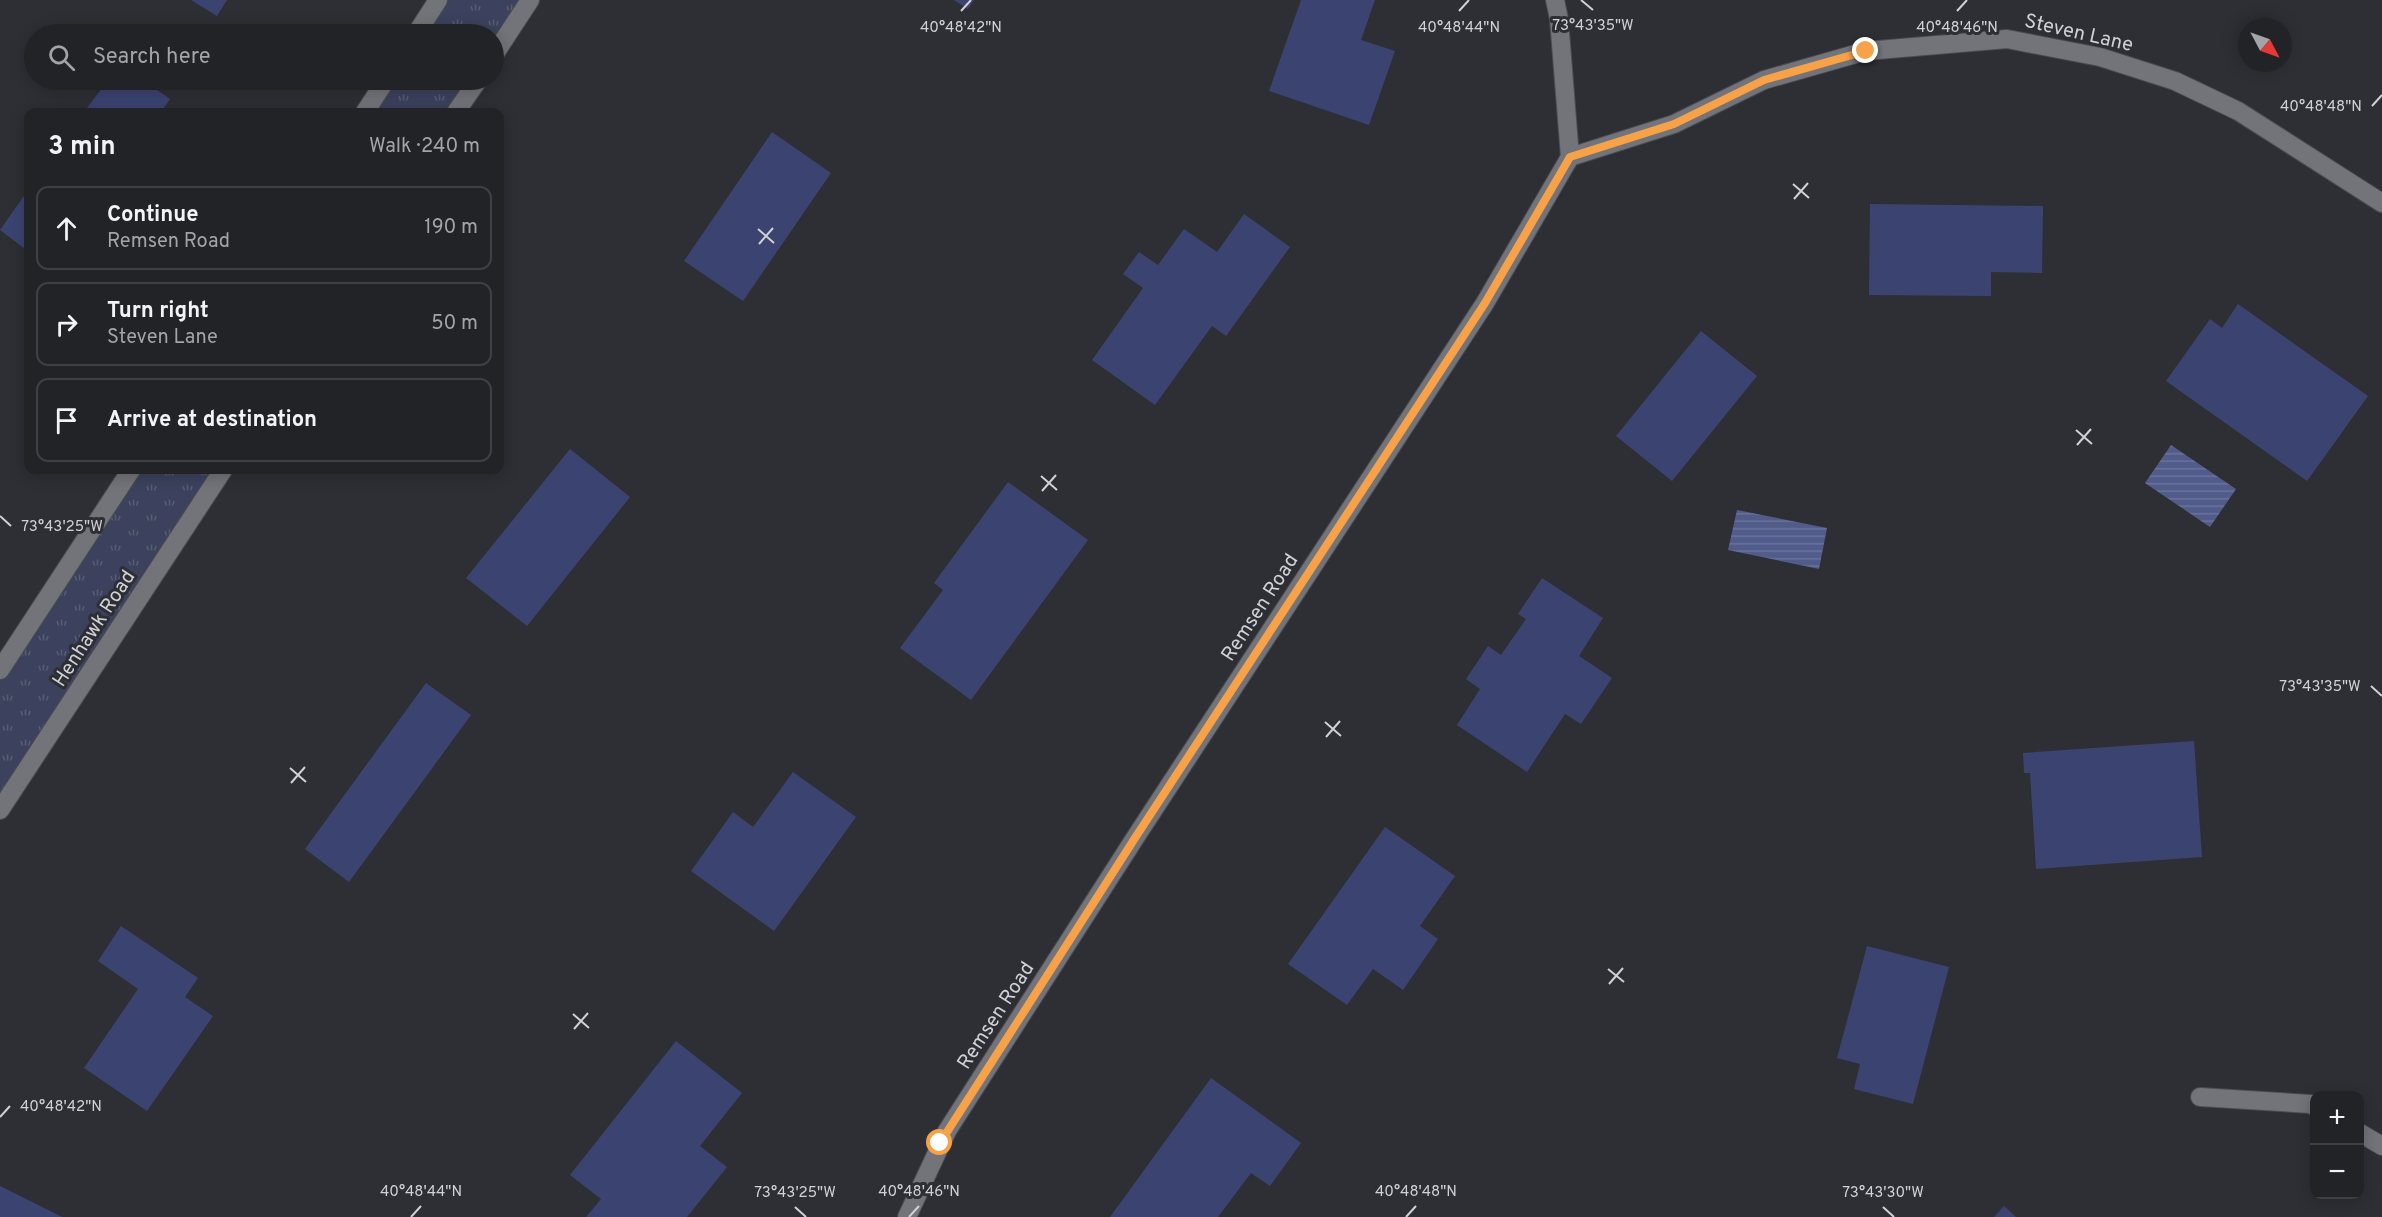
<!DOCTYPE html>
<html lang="en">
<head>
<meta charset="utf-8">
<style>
  :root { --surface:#222327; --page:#2a2b2f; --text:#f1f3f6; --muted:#a2a4a7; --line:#3f4044 }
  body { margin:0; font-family:Overpass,sans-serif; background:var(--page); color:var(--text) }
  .controls { position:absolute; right:18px; bottom:18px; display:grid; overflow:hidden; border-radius:12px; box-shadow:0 3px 15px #0003 }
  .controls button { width:54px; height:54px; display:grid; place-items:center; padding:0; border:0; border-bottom:2px solid var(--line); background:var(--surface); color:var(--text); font:30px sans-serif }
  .compass { position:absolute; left:2238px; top:18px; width:54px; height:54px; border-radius:50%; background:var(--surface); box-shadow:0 3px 15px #0003; rotate:131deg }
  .stop { position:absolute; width:18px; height:18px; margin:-14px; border:4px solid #f7a148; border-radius:50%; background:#fff }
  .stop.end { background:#f7a148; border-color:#fff; box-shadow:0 2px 6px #0008 }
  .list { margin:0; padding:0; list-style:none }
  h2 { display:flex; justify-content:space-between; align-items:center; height:78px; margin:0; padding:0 24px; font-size:26px }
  h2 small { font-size:20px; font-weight:400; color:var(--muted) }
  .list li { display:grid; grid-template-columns:39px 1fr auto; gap:18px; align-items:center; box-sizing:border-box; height:84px; margin:0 12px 12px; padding:0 12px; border:2px solid var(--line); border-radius:12px }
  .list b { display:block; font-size:22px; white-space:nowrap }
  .list p { margin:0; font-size:20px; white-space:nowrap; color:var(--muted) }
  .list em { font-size:20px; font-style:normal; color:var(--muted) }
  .icon { flex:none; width:33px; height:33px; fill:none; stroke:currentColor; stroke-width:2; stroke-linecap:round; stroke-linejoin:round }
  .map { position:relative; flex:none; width:2382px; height:1217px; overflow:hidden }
  .search { position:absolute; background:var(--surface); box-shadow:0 3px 15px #0003; left:24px; top:24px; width:480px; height:66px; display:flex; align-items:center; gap:15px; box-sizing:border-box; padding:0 21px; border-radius:33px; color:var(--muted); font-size:22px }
  .panel { position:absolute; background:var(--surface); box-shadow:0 3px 15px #0003; left:24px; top:108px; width:480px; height:366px; border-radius:12px }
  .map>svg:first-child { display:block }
</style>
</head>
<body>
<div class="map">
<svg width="2382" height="1217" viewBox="0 0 2382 1217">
  <defs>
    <pattern id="grass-tufts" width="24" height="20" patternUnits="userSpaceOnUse" patternTransform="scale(1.5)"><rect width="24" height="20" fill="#3c425d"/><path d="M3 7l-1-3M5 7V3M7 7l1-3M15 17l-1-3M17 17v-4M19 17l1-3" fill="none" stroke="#575c73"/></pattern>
    <pattern id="water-rules" width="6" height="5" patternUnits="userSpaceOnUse" patternTransform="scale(1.5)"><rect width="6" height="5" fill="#525c8b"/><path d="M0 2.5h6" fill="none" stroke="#6a729a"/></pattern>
  </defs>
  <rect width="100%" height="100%" fill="#2e2f34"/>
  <path fill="url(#grass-tufts)" d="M438,0H530L494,55V34H416Z
    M386,80H478L456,112H365Z
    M131,470H223L0,810V670Z"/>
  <path fill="url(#water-rules)" d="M2171,445L2236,489L2210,527L2145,483Z
    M1737,510L1827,528L1819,569L1728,550Z"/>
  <path fill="#3b4471" d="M191,0H227L217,16Z
    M954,0H974L968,9Z
    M1301,0H1375L1361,40L1395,51L1369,125L1269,91Z
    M108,80H143L170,99L161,112H84Z
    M772,132L831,173L743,301L684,261Z
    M28,190V251L0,230Z
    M1870,204L2043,206L2042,273L1991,272V296L1869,295Z
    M1244,214L1290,247L1226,336L1212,326L1155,405L1092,360L1143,288L1123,274L1139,252L1158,265L1184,229L1217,252Z
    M2238,304L2368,396L2307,481L2166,381L2210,319L2222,328Z
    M1701,331L1757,376L1672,481L1616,436Z
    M570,449L630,497L527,626L466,578Z
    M1008,482L1088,540L971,700L900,648L943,590L934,583Z
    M1542,578L1603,618L1579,656L1612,678L1581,724L1565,714L1527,772L1457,725L1480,689L1466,679L1488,646L1501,655L1526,619L1518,614Z
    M426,683L471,715L349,882L305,849Z
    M2194,741L2202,857L2036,869L2030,773H2024L2023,753Z
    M793,772L856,817L774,931L691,871L733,812L753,827Z
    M1385,827L1455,876L1420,926L1438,939L1403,990L1373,969L1347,1005L1288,964Z
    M121,926L198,978L185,997L213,1016L147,1111L84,1068L138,989L98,961Z
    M1867,946L1949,967L1913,1104L1854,1089L1860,1064L1837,1058Z
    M676,1041L742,1093L700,1146L727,1167L687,1217H586L601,1199L570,1175Z
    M1211,1078L1301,1143L1270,1186L1251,1173L1218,1217H1110Z
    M0,1186L62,1217H0Z
    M2004,1206L2016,1217H1994Z"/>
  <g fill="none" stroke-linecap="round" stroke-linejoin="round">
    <g stroke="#4a4c50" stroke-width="20">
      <path id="minor" d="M416,34L438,0
        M494,55L530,0
        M365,112L386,80
        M456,112L478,80
        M1570,157L1674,124L1764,80L1866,51L2007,39L2100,57L2175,81L2238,111L2382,203
        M0,670L131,470
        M0,810L223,470
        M2200,1097L2310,1104L2314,1106
        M2360,1133L2382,1146
        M907,1217L947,1131L1135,838L1485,303L1570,157L1559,19L1555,0"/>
    </g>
    <use href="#minor" stroke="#727479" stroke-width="18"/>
  </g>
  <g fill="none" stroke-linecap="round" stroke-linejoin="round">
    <path stroke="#f7a148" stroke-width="8" d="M940,1143L1135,838L1485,303L1570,157L1674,124L1764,80L1866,51"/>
  </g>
  <path fill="none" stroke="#d1d1d4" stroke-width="2" d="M1581,0L1593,10M961,11L971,0M1459,11L1469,0M1957,11L1967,0M2372,106L2382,95M1793,184L1809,198M1794,199L1808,183M758,229L774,243M759,244L773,228M2076,430L2092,444M2077,445L2091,429M1041,476L1057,490M1042,491L1056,475M0,516L11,526M2371,686L2382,696M1325,722L1341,736M1326,737L1340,721M290,768L306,782M291,783L305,767M1608,969L1624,982M1609,984L1623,968M573,1014L589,1028M574,1029L588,1013M0,1117L10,1106M795,1207L806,1217M1883,1207L1894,1217M411,1217L421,1206M909,1217L919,1206M1406,1217L1416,1206"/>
  <g text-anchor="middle" stroke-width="6" stroke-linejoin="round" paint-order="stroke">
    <g font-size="20" fill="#d1d1d4" stroke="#2e2f34">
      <text transform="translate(2079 32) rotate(13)" y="7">Steven Lane</text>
      <text transform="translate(1259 607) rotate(-57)" y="7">Remsen Road</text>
      <text transform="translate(93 628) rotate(-57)" y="7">Henhawk Road</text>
      <text transform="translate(995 1015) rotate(-57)" y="7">Remsen Road</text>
    </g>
  </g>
  <g font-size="15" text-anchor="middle" fill="#d1d1d4" stroke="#2e2f34" stroke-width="6" stroke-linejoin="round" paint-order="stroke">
    <text x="1593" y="30">73°43'35"W</text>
    <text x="1459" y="32">40°48'44"N</text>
    <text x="1957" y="32">40°48'46"N</text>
    <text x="961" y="32">40°48'42"N</text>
    <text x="2321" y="111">40°48'48"N</text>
    <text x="62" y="531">73°43'25"W</text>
    <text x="2320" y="691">73°43'35"W</text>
    <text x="61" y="1111">40°48'42"N</text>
    <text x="421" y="1196">40°48'44"N</text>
    <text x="919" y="1196">40°48'46"N</text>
    <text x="1416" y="1196">40°48'48"N</text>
    <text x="795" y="1197">73°43'25"W</text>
    <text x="1883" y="1197">73°43'30"W</text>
  </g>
</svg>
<div class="controls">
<button>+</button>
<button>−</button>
</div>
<svg class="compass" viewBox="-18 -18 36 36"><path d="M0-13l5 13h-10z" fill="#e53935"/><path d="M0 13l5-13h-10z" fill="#a2a4a7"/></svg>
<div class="stop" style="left:940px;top:1143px"></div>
<div class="stop end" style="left:1866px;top:51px"></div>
<div class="search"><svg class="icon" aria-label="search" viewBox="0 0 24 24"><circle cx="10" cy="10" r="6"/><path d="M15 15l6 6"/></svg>Search here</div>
<section class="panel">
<h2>3 min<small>Walk · 240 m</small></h2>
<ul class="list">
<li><svg class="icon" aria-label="ahead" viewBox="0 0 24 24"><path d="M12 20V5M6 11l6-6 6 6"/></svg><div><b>Continue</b><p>Remsen Road</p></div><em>190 m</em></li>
<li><svg class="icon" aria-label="right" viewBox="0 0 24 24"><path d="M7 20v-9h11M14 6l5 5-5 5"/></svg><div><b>Turn right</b><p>Steven Lane</p></div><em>50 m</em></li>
<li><svg class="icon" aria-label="arrive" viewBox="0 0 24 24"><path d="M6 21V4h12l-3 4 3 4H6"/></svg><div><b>Arrive at destination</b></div></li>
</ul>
</section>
</div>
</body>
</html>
